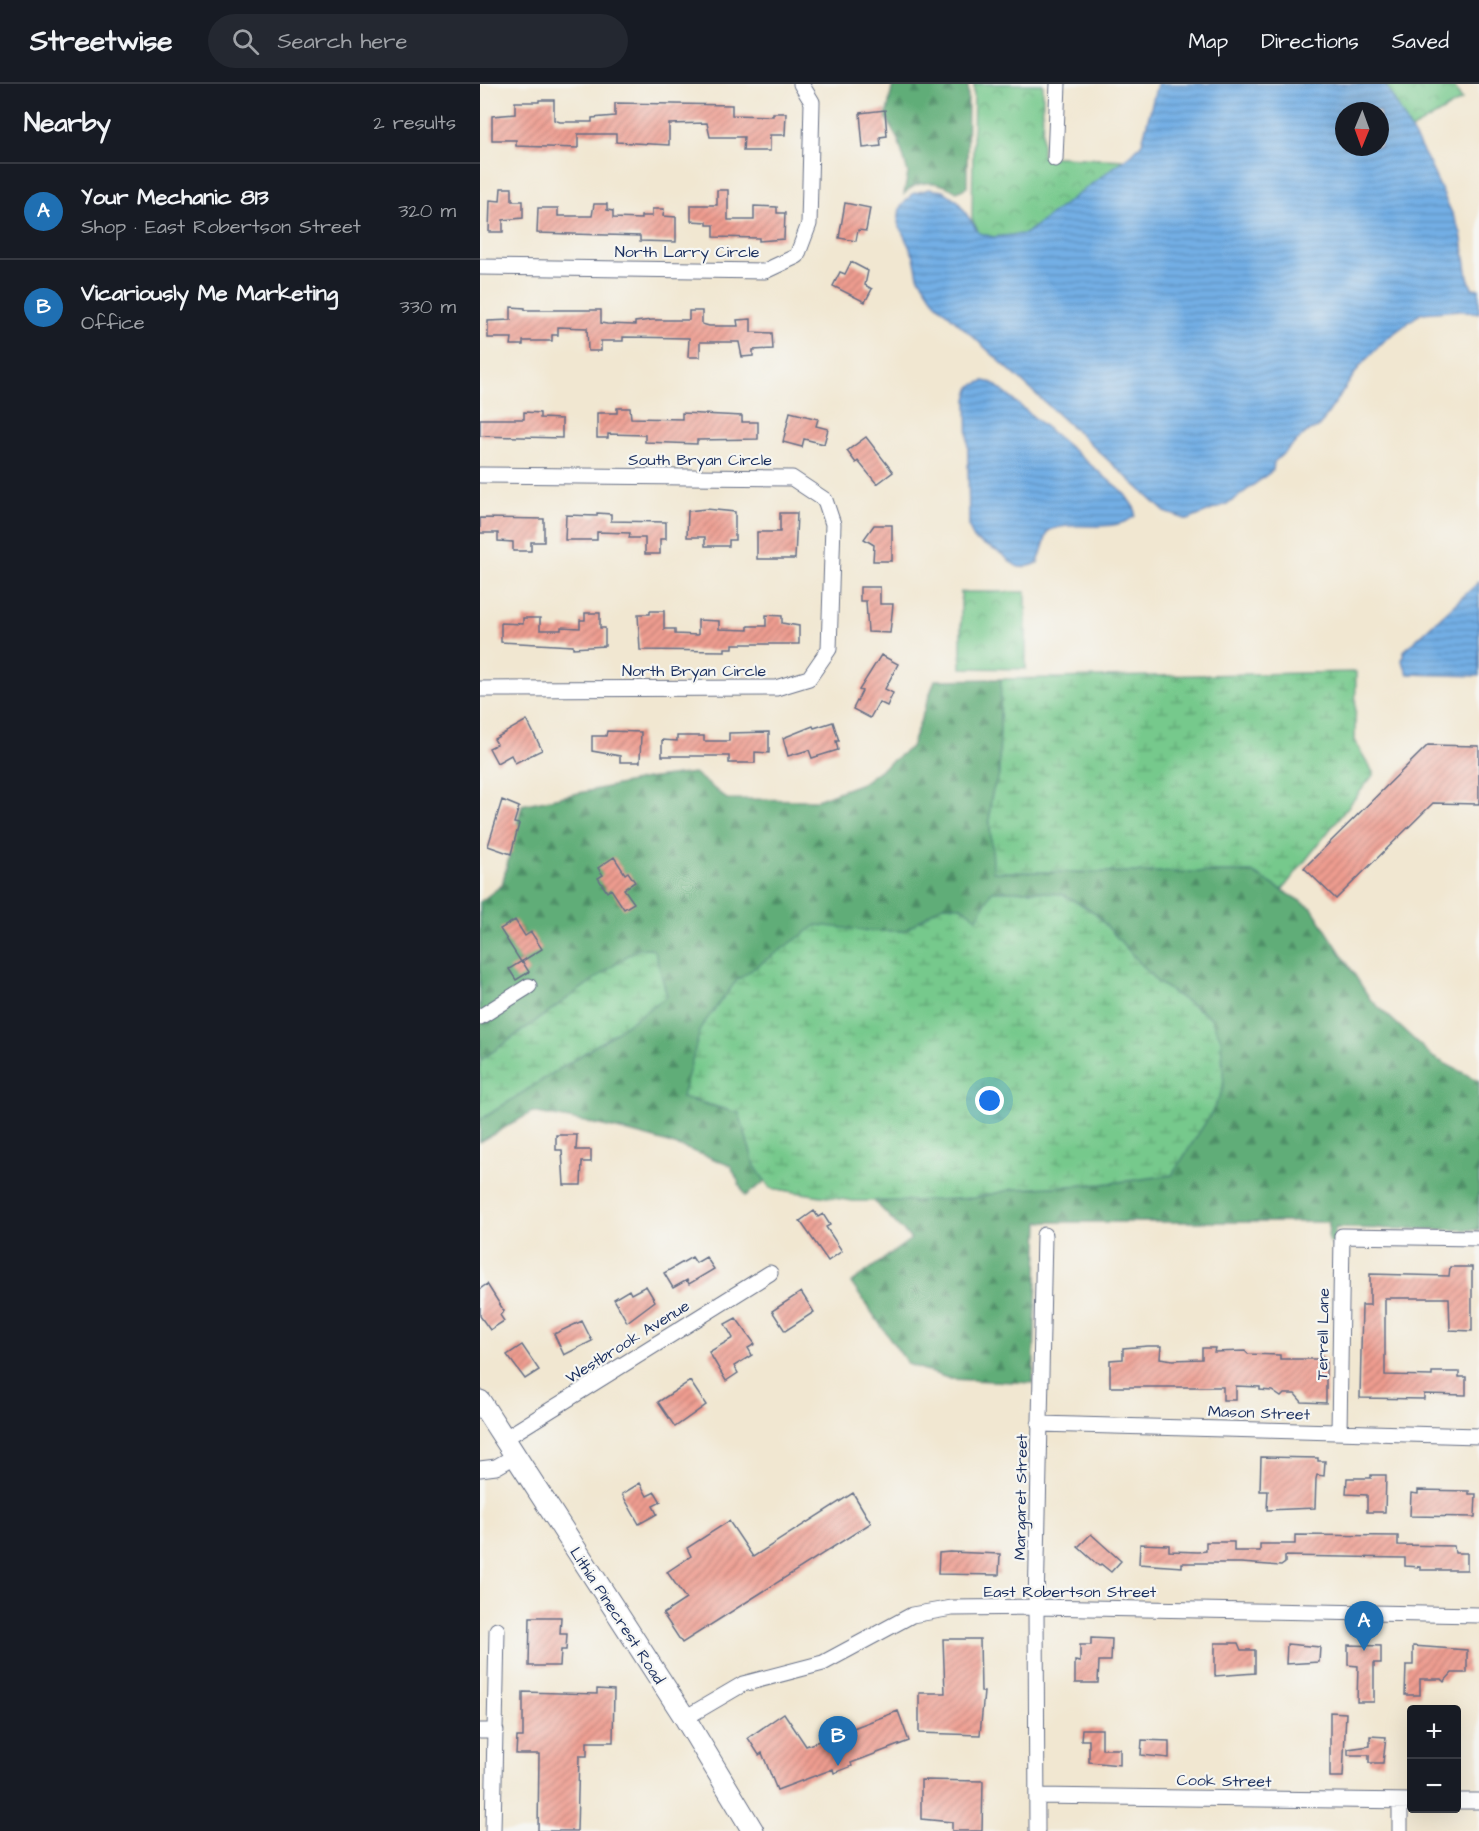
<!DOCTYPE html>
<html lang="en">
<head>
<meta charset="utf-8">
<style>
  :root { --surface:#171b24; --page:#242831; --text:#f1f3f6; --muted:#9ea1a6; --line:#363941; --accent:#1f6fb2 }
  body { margin:0; font-family:"Architects Daughter",sans-serif; background:var(--page); color:var(--text) }
  .controls { position:absolute; right:18px; bottom:18px; display:grid; overflow:hidden; border-radius:6px; box-shadow:0 6px 24px #0002 }
  .controls button { width:54px; height:54px; display:grid; place-items:center; padding:0; border:0; border-bottom:2px solid var(--line); background:var(--surface); color:var(--text); font:30px sans-serif }
  .compass { position:absolute; left:855px; top:18px; width:54px; height:54px; border-radius:50%; background:var(--surface); box-shadow:0 6px 24px #0002; rotate:181deg }
  .you { position:absolute; left:510px; top:1017px; width:21px; height:21px; margin:-15px; border:4px solid #fff; border-radius:50%; background:#1a73e8; box-shadow:0 0 0 9px #1a73e833 }
  .badge { display:grid; place-items:center; width:39px; height:39px; border-radius:50%; background:var(--accent); color:#fff; font-size:20px; font-weight:700 }
  .pin { position:absolute; translate:-50% -50px; filter:drop-shadow(0 2px 3px #0008) }
  .pin::after { content:''; position:absolute; top:32px; width:21px; height:18px; background:inherit; clip-path:polygon(0 0,100% 0,50% 100%) }
  .list { margin:0; padding:0; list-style:none }
  h2 { display:flex; justify-content:space-between; align-items:center; height:78px; margin:0; padding:0 24px; font-size:26px }
  h2 small { font-size:20px; font-weight:400; color:var(--muted) }
  .list li { display:grid; grid-template-columns:39px 1fr auto; gap:18px; align-items:center; box-sizing:border-box; height:96px; padding:0 24px; border-top:2px solid var(--line) }
  .list b { display:block; font-size:22px; white-space:nowrap }
  .list p { margin:0; font-size:20px; white-space:nowrap; color:var(--muted) }
  .list em { font-size:20px; font-style:normal; color:var(--muted) }
  .icon { flex:none; width:33px; height:33px; fill:none; stroke:currentColor; stroke-width:2; stroke-linecap:round; stroke-linejoin:round }
  .map { position:relative; flex:none; width:999px; height:1747px; overflow:hidden }
  header { display:flex; align-items:center; gap:36px; box-sizing:border-box; height:84px; padding:0 30px; background:var(--surface); border-bottom:2px solid var(--line) }
  header strong { font-size:28px }
  nav { display:flex; gap:33px; margin-inline-start:auto; font-size:21px }
  .search { width:420px; height:54px; background:var(--page); display:flex; align-items:center; gap:15px; box-sizing:border-box; padding:0 21px; border-radius:33px; color:var(--muted); font-size:22px }
  main { display:flex }
  aside { flex:1; background:var(--surface) }
  .map>svg:first-child { display:block }
</style>
</head>
<body>
<header>
<strong>Streetwise</strong>
<div class="search"><svg class="icon" aria-label="search" viewBox="0 0 24 24"><circle cx="10" cy="10" r="6"/><path d="M15 15l6 6"/></svg>Search here</div>
<nav><a>Map</a><a>Directions</a><a>Saved</a></nav>
</header>
<main>
<aside>
<h2>Nearby<small>2 results</small></h2>
<ul class="list">
<li><span class="badge">A</span><div><b>Your Mechanic 813</b><p>Shop · East Robertson Street</p></div><em>320 m</em></li>
<li><span class="badge">B</span><div><b>Vicariously Me Marketing</b><p>Office</p></div><em>330 m</em></li>
</ul>
</aside>
<div class="map">
<svg width="999" height="1747" viewBox="0 0 999 1747">
  <defs>
    <pattern id="forest-firs" width="22" height="20" patternUnits="userSpaceOnUse" patternTransform="scale(1.5)"><rect width="22" height="20" fill="#60ad78"/><path d="M5 1l3.5 6h-7zM16 11l3.5 6h-7z" fill="#4e8d66"/></pattern>
    <pattern id="wetland-marsh" width="20" height="14" patternUnits="userSpaceOnUse" patternTransform="scale(1.5)"><rect width="20" height="14" fill="#76c98c"/><path d="M1 5h8M5 5V1M11 12h8M15 12V8" fill="none" stroke="#60a476"/></pattern>
    <pattern id="park-crowns" width="20" height="18" patternUnits="userSpaceOnUse" patternTransform="scale(1.5)"><rect width="20" height="18" fill="#76c98c"/><path d="M2 6a3 3 0 1 1 6 0M12 15a3 3 0 1 1 6 0" fill="none" stroke="#60a476"/></pattern>
    <pattern id="water-rules" width="6" height="5" patternUnits="userSpaceOnUse" patternTransform="scale(1.5)"><rect width="6" height="5" fill="#73afe5"/><path d="M0 2.5h6" fill="none" stroke="#5e8fbd"/></pattern>
    <pattern id="building-hatch" width="6" height="6" patternUnits="userSpaceOnUse" patternTransform="scale(1.5)"><rect width="6" height="6" fill="#ee9c8f"/><path d="M-1 1l2-2M0 6l6-6M5 7l2-2" fill="none" stroke="#c08078"/></pattern>
  </defs>
  <rect width="100%" height="100%" fill="#f6f6f2"/>
  <filter id="ink" filterUnits="userSpaceOnUse"><feTurbulence type="fractalNoise" baseFrequency=".0167" numOctaves="2"/><feDisplacementMap in="SourceGraphic" scale="12" xChannelSelector="R" yChannelSelector="G"/><feConvolveMatrix kernelMatrix="1 2 1 2 8 2 1 2 1" color-interpolation-filters="sRGB"/></filter>
  <filter id="wash" filterUnits="userSpaceOnUse"><feTurbulence type="fractalNoise" baseFrequency=".008" numOctaves="4" result="noise"/><feDisplacementMap in="SourceGraphic" scale="24" xChannelSelector="R" yChannelSelector="G"/><feGaussianBlur stdDeviation="1.35" result="paint"/><feColorMatrix in="noise" values="0 0 0 0 0 0 0 0 0 0 0 0 0 0 0 0 0 1.4 0 .05"/><feComposite in="paint" operator="in"/></filter>
  <g filter="url(#wash)">
    <rect width="100%" height="100%" fill="#f1e7d1"/>
    <path fill="url(#forest-firs)" stroke="#3e6e6b" stroke-width="1.5" d="M413,0H488L487,103L477,108C461,98 439,93 424,110L428,89L419,58L406,33Z
      M521,595L519,692C502,722 513,756 514,788H772L832,824L890,915L954,974L999,997V1146L855,1144L854,1162L848,1156L849,1138H559L553,1299L470,1295L428,1280L371,1199L431,1155L394,1117L494,1114L533,1105L622,1100L692,1091L730,933L677,898L614,828L584,811L557,807H512L497,835L480,822L463,821L424,847H390L202,1014L259,1029L275,1082L286,1097L265,1112L251,1082C187,1054 120,1040 52,1028L0,1058V1036L126,955L187,912L171,864L157,865L0,977V818L22,801L42,721L166,695L214,689L247,715L337,716L382,699L431,663L455,596Z"/>
    <path fill="url(#wetland-marsh)" stroke="#487c75" stroke-width="1.5" d="M876,588L875,658L894,690L802,806L772,788H513C514,756 502,722 519,692L521,595Z
      M512,807H557L584,811L614,828L677,898L730,933L741,955L744,1002L731,1030L692,1091L622,1100L533,1105L494,1114L430,1117H373L290,1104L275,1082L259,1029L202,1013L221,943L257,896L337,841L390,847H424L463,821L480,822L497,834Z
      M171,864L175,868L187,912L126,955L0,1036V977L157,865Z"/>
    <path fill="url(#park-crowns)" stroke="#487c75" stroke-width="1.5" d="M494,0H563L562,72L644,76L545,150L513,153L499,149L492,135Z
      M905,0H972L982,16L931,46Z
      M481,508H546V585L481,584Z"/>
    <path fill="url(#water-rules)" stroke="#476fa2" stroke-width="1.5" fill-rule="evenodd" d="M677,0H905L948,77L981,149L988,193L992,204L999,205V229L979,226L941,229L905,256L880,282L838,344L828,347L794,378L793,386L751,418L708,436L685,428L455,218L438,192L434,173L418,139L420,124L432,110L449,105L463,107L477,116L499,149L513,153L545,150L654,68L662,59ZM864,27H900V63H864Z
      M504,297L513,299L644,409L655,425V432C629,452 592,434 568,447L558,479C534,488 538,482 520,469C512,464 502,460 494,455L489,443L487,315L491,302Z
      M999,498V592L928,590L922,577L924,567Z"/>
    <g id="blocks">
      <path fill="url(#building-hatch)" d="M59,16H74V36L80,38H112V34L135,32V19L252,21V31L293,32V29H306L305,51H290V67H263L264,53H230L227,39L189,40V61L136,58V50H98V64L36,62V56H12V32L35,30V18H59Z
        M405,26L407,52L400,53L401,62L383,64L380,29Z
        M21,104H32V117H43V134L23,136V148H9L10,116L20,117Z
        M237,106H248V136H274V122L297,123V129H305L304,155L279,157V154L234,153V141H227V138L211,137V121H237Z
        M365,119L390,124L386,147L378,146L376,157L359,154Z
        M114,120H127V126L133,127V134L161,135V132H172V125H184L183,132L196,133V158L160,157V152L57,149L58,124H78V132H112Z
        M371,178L388,187L385,201L392,205L385,218L353,202L360,188L365,190Z
        M31,223L45,224V226H121V239L127,240L155,241V238L172,236H209V227H222V240L229,242H258L257,236L271,235V248L292,249L293,265L273,266V272L262,273L259,258H220V273H208L209,254L143,253V257H121V267H108L107,244L78,243V251H72V257H43V261H31L32,254H8V237L31,236Z
        M137,324H150L151,334L202,335V329L262,332V338H278V355L217,356V360L165,358V351L128,350V354H117V329H137Z
        M44,328L60,329V334L82,335V354L0,352V335H44Z
        M310,328L338,335L336,342L348,345L344,360L324,355L322,363L303,358Z
        M386,353L413,388L397,400L378,377L376,379L367,367Z
        M226,425L255,428V456H249V462H225V453H207L208,427Z
        M117,429L131,430V437L186,438V455H180V470H165V454H149L150,449L117,448V456H85L86,431L117,432Z
        M300,429H317L315,475H277V448H300Z
        M0,434L64,435V458H51V467H33V458L18,457V449H0Z
        M394,441H412V477H393L394,461L384,455Z
        M380,503H400V520H413L410,549L388,548L386,517H380Z
        M170,527H184V545H195V550L218,551V536L239,537V545L268,546V542H286V531L302,532V539L319,542V560H253V564H245V567L160,566L158,530H170Z
        M105,529H120V544H125V562L93,564V562L21,558V539L43,540V534H60V546H81V543L100,544V536H105Z
        M401,571L418,580L405,605L413,609L407,622L399,618L390,634L373,625L382,607L379,606Z
        M47,636L62,666L35,679L31,671L17,679L9,664L17,660L14,655Z
        M353,638L359,657H356L358,666L332,674L329,666L308,672L303,654L333,642L334,644Z
        M127,647L161,648L160,678H140V672L112,667V652H126Z
        M289,648V669L275,668V679H249V672H182V656L197,657V652H224V657H249V649Z
        M948,661L999,662V720L953,719L856,815L824,784Z
        M22,716L39,723L34,739L39,740L31,770L8,762Z
        M134,773L145,790L148,788L155,798L144,805L154,819L144,825L131,805L127,808L118,794L123,791L118,784Z
        M35,836L45,852L51,848L62,865L41,878L20,845Z
        M42,877L49,888L36,896L29,885Z
        M76,1051H97L96,1066H111V1078H102L101,1101H84L82,1066H76Z
        M334,1127L338,1133L343,1130L350,1141L346,1143L362,1167L348,1177L320,1137Z
        M212,1173L216,1179L226,1173L234,1185L209,1200L207,1196L193,1204L184,1189Z
        M970,1183H992V1247L970,1246L969,1214H905V1291L952,1292V1288H979V1293H986V1311L944,1310V1315L880,1314L882,1221H890V1190L969,1192Z
        M7,1200L24,1227L20,1231L24,1237L10,1246L0,1232V1205Z
        M166,1202L175,1217L147,1238L134,1215L149,1206L151,1210Z
        M321,1208L334,1228L305,1247L292,1227Z
        M256,1234L275,1260L268,1264L272,1271L254,1282L258,1289L246,1297L229,1268L253,1254L245,1240Z
        M102,1237L112,1257L84,1271L74,1250Z
        M42,1261L59,1286L45,1295L27,1271Z
        M668,1262H681L680,1274L693,1276L722,1275V1264H735L734,1268L765,1267L768,1270L800,1271V1275H838L841,1271L846,1277V1319L822,1318L815,1310H804L801,1313L792,1307L780,1306V1303L756,1302V1316H743V1303H630V1276L643,1275V1264Z
        M210,1297L226,1321L195,1343L178,1318Z
        M781,1373L838,1374V1377H845L844,1392L837,1391L836,1395L835,1424L787,1426L788,1407H780Z
        M891,1391H906L905,1428H887V1411L866,1410L867,1394H891Z
        M160,1399L167,1412L175,1408L181,1418L173,1422L177,1430L159,1440L142,1410Z
        M938,1406L989,1407V1410H996L995,1433L930,1432L931,1409L938,1410Z
        M373,1409L391,1439L202,1559L183,1530L206,1515L187,1488L211,1472L207,1464L249,1437L273,1473Z
        M611,1450L641,1477L631,1488L621,1480L619,1482L598,1463Z
        M815,1451L918,1452V1461L974,1462L975,1469H987V1486H940V1483L925,1482V1474L805,1472V1479L801,1482L761,1479H702V1483L659,1480L660,1460L689,1461V1467L718,1468L726,1467V1458H754V1467H780V1460H815Z
        M470,1468L520,1470L519,1491L458,1490L459,1469Z
        M50,1533H81L80,1550H87L86,1566H81L80,1582H49Z
        M611,1554L632,1555L631,1577H619L618,1599H595V1577L600,1578V1561H611Z
        M463,1555H500L501,1608H504L500,1651L439,1649V1609H465Z
        M735,1559H758L761,1566H775V1589L735,1592Z
        M807,1560L840,1563L839,1578L806,1580Z
        M868,1561L901,1562V1579H894V1618H877L878,1582L868,1581Z
        M933,1562L987,1566V1589H972L964,1598L961,1595H940V1611H925L926,1581H933Z
        M117,1605L134,1606L133,1658H107V1672H99L97,1747H58L59,1670H36L37,1653H43V1608L117,1610Z
        M418,1627L429,1657L371,1679L372,1682L354,1689L353,1685L297,1706L282,1669L279,1671L268,1654L304,1629L326,1662Z
        M850,1628L866,1629L863,1693H850Z
        M602,1645H622V1665H640V1681L609,1678V1656H601Z
        M890,1652L906,1653L903,1679H889V1671H868V1665L890,1662Z
        M662,1656L689,1657V1674L661,1671Z
        M441,1696L503,1697L502,1747H472V1738L441,1735Z"/>
    </g>
  </g>
  <g filter="url(#ink)">
    <use href="#blocks" fill-opacity="0" stroke="#666f86" stroke-width="1.5"/>
    <g fill="none" stroke-linecap="round" stroke-linejoin="round">
      <g stroke="#666f86" stroke-width="17">
        <path id="street" d="M575,75L578,0
          M0,183L285,187L317,172L329,140L332,18L321,0
          M0,391L312,394L345,416L353,440L349,565L329,594L296,604L0,605
          M0,933L49,902
          M559,1340L999,1352
          M859,1348L862,1152L999,1154
          M24,1355L290,1189
          M0,1385L16,1383L35,1372
          M205,1634L263,1600L343,1579L432,1531L472,1524L556,1523L999,1531
          M0,1647H16
          M557,1712L932,1717
          M976,1717H999
          M13,1747L17,1546
          M557,1747L556,1523L564,1151
          M920,1747V1717"/>
      </g>
      <g stroke="#666f86" stroke-width="23">
        <path id="secondary" d="M0,1317L205,1634L273,1747"/>
      </g>
      <use href="#street" stroke="#fff" stroke-width="15"/>
      <use href="#secondary" stroke="#fff" stroke-width="21"/>
    </g>
  </g>
  <g text-anchor="middle" stroke-width="4.5" stroke-linejoin="round" paint-order="stroke">
    <g font-size="16" fill="#1b2f5e" stroke="#f6f6f2">
      <text x="207" y="173">North Larry Circle</text>
      <text x="220" y="381">South Bryan Circle</text>
      <text x="214" y="592">North Bryan Circle</text>
      <text transform="translate(842 1250) rotate(-89)" y="6">Terrell Lane</text>
      <text transform="translate(147 1257) rotate(-32)" y="6">Westbrook Avenue</text>
      <text transform="translate(779 1328) rotate(2)" y="6">Mason Street</text>
      <text transform="translate(540 1413) rotate(-89)" y="6">Margaret Street</text>
      <text x="590" y="1513">East Robertson Street</text>
      <text transform="translate(138 1531) rotate(57)" y="6">Lithia Pinecrest Road</text>
      <text transform="translate(744 1696) rotate(1)" y="6">Cook Street</text>
    </g>
  </g>
</svg>
<div class="controls">
<button>+</button>
<button>−</button>
</div>
<svg class="compass" viewBox="-18 -18 36 36"><path d="M0-13l5 13h-10z" fill="#e53935"/><path d="M0 13l5-13h-10z" fill="#9ea1a6"/></svg>
<div class="you"></div>
<div class="pin badge" style="left:884px;top:1567px">A</div>
<div class="pin badge" style="left:358px;top:1682px">B</div>
</div>
</main>
</body>
</html>
